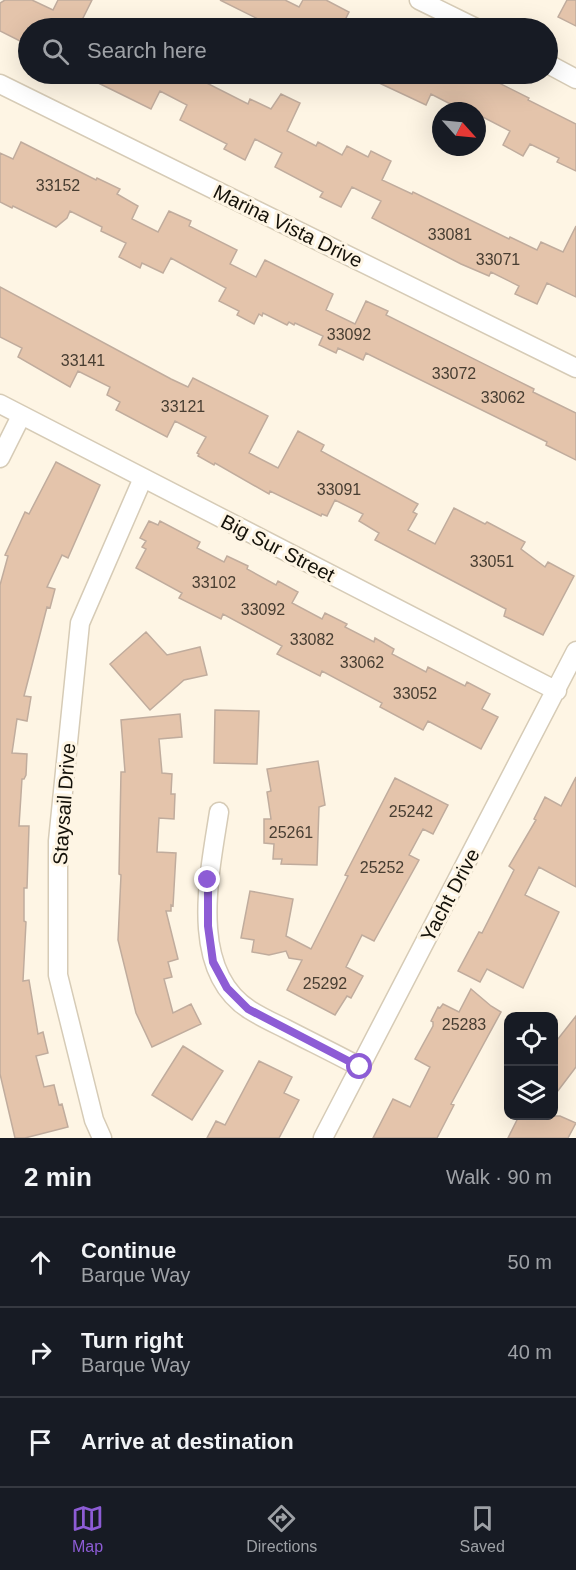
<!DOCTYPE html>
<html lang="en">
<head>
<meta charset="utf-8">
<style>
  :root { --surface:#171b24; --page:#242831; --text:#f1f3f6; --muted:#9ea1a6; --line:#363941; --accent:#8d5cd5 }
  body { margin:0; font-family:Helvetica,sans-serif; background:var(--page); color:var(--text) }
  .controls { position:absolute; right:18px; bottom:18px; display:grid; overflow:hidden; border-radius:12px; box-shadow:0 6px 24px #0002 }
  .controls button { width:54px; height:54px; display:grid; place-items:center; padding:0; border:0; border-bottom:2px solid var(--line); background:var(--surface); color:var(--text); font:30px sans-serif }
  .compass { position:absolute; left:432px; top:102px; width:54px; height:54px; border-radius:50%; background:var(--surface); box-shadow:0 6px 24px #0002; rotate:117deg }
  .stop { position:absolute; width:18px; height:18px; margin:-14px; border:4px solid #8d5cd5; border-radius:50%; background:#fff }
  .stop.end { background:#8d5cd5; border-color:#fff; box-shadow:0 2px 6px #0008 }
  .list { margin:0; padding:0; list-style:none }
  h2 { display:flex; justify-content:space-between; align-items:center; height:78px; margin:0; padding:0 24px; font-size:26px }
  h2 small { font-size:20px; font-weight:400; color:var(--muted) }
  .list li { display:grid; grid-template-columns:39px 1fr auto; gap:18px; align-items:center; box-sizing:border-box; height:90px; padding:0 24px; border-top:2px solid var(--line) }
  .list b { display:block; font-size:22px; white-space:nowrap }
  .list p { margin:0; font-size:20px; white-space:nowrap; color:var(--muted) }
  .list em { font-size:20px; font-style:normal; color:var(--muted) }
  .icon { flex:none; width:33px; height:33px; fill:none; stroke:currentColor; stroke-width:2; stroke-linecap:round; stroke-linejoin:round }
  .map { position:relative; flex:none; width:576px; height:1138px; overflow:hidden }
  .search { position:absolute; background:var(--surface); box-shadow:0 6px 24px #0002; left:18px; right:18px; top:18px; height:66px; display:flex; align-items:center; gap:15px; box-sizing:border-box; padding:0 21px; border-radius:33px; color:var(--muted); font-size:22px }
  .sheet { height:348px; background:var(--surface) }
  nav { display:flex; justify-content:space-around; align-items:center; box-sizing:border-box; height:84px; border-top:2px solid var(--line); background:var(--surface); font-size:16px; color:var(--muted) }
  nav a { display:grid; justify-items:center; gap:3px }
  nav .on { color:var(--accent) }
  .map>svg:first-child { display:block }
</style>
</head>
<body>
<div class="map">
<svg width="576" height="1138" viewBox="0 0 576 1138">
  <rect width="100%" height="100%" fill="#fef5e4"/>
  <path fill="#e4c4ab" stroke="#c0ac9d" stroke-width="1.5" d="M5,0H32L53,10L58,0H92L78,28H28V45L0,31V3Z
    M220,0H285L299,7L303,0H326L349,12L341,28H258L262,21Z
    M567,0H576V26L558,17Z
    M80,74H189L248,104L250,99L271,109L281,94L300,103L287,131L316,146L318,142L342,155L347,146L368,157L371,151L391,161L382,180L412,194L413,192L509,239L510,237L537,250L541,242L563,252L576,226V297L547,283L537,304L515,294L519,286L491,272L489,276L461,264L372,218L381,201L352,187L341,207L320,197L323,192L275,167L282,153L255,139L245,160L224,149L227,144L180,120L187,105L160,91L151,109Z
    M360,74H481L529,98L528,100L576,124V171L557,162L559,158L530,144L523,156L503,145L510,131L477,114V111H464L431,94L426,105Z
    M21,142L96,180L97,178L120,189L117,194L138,206L132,219L158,232L169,211L191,221L189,226L237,250L230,264L256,277L265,260L333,294L326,310L355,324L366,301L388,311L386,315L534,389L533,392L576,413V460L546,445L547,442L366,353L363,360L338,348L336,353L319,345L323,336L295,323L294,325L289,322L287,325L263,313L262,316L259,314L254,324L237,315L239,311L219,301L226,288L171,258L163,273L142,263L140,268L119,257L126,243L101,231L102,227L70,211L67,218L56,227L13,206L12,208L0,202V153L13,159Z
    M0,287L171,379L188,387L193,378L268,416L249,453L278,468L298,431L324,445L321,451L418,504L413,512L417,514L408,530L435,544L454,508L485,524L487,522L525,542L521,549L545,567L548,562L574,576L543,635L504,616L506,609L375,540L379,533L359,521L363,514L335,500L327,516L322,514L321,516L270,491L269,494L215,463L214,465L198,456L199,454L197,453L206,437L175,421L167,437L116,410L120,402L107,395L110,387L78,371L70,387L18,357L22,348L0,337Z
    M56,462L100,485L68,558L62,555L47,587L55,589L50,608L47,607L24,696L31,697L27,721L17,719L12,753L27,754L26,775L24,779H22L19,826H29L27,888H24V921L26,922L23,981L29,980L38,1034L43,1032L48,1053L36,1056L44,1087L54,1085L59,1105L62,1104L68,1127L25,1138H15L0,1074V585L8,556L5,555L25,512L29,514Z
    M149,521L158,525L160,521L200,542L197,548L224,562L227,556L248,566L247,569L276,585L278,581L298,592L292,603L322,619L325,613L347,624L345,627L374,642L375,638L394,649L392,654L426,672L428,667L465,686L467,682L490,694L482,709L498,717L481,749L428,721L423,730L380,707L382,703L322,671L320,676L277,654L282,646L223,614L221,619L179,598L182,593L136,568L146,549L142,547L146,541L140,538Z
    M146,632L167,655L200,647L207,675L184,680L150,710L110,664Z
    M215,710L259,711L257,764L214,763Z
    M180,714L182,737L159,739L162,773L172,774L171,794H175L174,819L159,818L157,852L176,853L173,906L171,905V911H166L178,959L168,962L172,977L164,979L173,1013L191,1004L201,1024L152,1047L136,1013L118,940L121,875L119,874L121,772H125L121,720Z
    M318,761L325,805L319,807L317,865L281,864L282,859H273L274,844L264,843V819H271L267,792L271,791L267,769Z
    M576,777V887L539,867L525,895L559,912L523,988L487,969L480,982L458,971L479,932L482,933L514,870L509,866L536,820L534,819L545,797L561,806Z
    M395,778L448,805L433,834L423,829L409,855L419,860L374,941L362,935L346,967L363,976L351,998L347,996L335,1015L287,990L302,960L289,958L286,951L269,955L252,952L254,940L241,938L250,891L293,899L286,936L311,949L348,876L345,875Z
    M471,989L491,1006L501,1012L451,1104L454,1105L437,1138H373L393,1099L410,1107L430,1067L415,1059L433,1026V1022L431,1021L438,1007L440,1008L443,1004L459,1012Z
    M576,1016V1067L554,1096V1044Z
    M183,1046L223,1071L192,1120L152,1095Z
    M259,1061L292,1077L284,1093L299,1100L279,1138H207L216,1121L225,1125Z
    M519,1116H560L576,1123L568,1138H508Z"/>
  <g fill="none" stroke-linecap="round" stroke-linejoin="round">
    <g stroke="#d6cbb6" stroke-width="21">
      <path id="minor" d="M419,0L476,28
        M548,64L576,79
        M0,84L576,368
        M0,404L557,691
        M0,458L21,416
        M219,812C210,872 187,970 250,1010C261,1017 274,1023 286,1029C311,1042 336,1054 360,1067
        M102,1138L94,1120L58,975V841L80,623L143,478
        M323,1138L576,651"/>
    </g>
    <use href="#minor" stroke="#fff" stroke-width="18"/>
  </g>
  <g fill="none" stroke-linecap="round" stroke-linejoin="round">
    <path stroke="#8d5cd5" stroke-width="8" d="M208,880V926L213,962L227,988L248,1009L360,1067"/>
  </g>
  <g text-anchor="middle" stroke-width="6" stroke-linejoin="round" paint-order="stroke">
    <g font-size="16" fill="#483e32">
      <text x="58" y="191">33152</text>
      <text x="450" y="240">33081</text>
      <text x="498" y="265">33071</text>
      <text x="349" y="340">33092</text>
      <text x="83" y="366">33141</text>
      <text x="454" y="379">33072</text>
      <text x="503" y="403">33062</text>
      <text x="183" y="412">33121</text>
      <text x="339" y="495">33091</text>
      <text x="492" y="567">33051</text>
      <text x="214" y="588">33102</text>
      <text x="263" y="615">33092</text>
      <text x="312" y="645">33082</text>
      <text x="362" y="668">33062</text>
      <text x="415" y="699">33052</text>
      <text x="411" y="817">25242</text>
      <text x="291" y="838">25261</text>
      <text x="382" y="873">25252</text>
      <text x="325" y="989">25292</text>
      <text x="464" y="1030">25283</text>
    </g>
    <g font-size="20" fill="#141109" stroke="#fef5e4">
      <text transform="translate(288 226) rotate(26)" y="7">Marina Vista Drive</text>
      <text transform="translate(278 548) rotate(27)" y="7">Big Sur Street</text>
      <text transform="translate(64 804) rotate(-86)" y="7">Staysail Drive</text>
      <text transform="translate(450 895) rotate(-62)" y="7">Yacht Drive</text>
    </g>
  </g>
</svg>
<div class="controls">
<button><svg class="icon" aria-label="locate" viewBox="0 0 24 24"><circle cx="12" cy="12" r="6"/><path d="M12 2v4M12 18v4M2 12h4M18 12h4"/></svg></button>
<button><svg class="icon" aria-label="layers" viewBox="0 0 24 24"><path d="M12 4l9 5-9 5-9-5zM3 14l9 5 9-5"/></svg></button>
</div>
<svg class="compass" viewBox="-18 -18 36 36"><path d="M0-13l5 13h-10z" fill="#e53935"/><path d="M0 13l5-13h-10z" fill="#9ea1a6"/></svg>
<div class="stop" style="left:360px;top:1067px"></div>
<div class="stop end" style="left:208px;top:880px"></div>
<div class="search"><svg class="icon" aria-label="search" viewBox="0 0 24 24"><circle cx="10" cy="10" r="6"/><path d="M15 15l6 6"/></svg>Search here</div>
</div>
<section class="sheet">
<h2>2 min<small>Walk · 90 m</small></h2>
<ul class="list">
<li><svg class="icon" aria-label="ahead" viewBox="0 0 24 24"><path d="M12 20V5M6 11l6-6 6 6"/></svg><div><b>Continue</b><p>Barque Way</p></div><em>50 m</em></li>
<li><svg class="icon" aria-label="right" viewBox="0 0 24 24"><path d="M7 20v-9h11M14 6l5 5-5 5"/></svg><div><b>Turn right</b><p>Barque Way</p></div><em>40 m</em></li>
<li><svg class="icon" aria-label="arrive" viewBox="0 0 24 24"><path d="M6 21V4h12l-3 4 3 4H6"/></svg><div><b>Arrive at destination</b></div></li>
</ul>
</section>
<nav>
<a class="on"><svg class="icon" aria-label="map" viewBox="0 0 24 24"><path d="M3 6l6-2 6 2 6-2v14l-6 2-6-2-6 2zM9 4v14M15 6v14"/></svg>Map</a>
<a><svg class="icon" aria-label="directions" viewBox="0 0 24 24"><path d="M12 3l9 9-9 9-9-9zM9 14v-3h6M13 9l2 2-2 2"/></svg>Directions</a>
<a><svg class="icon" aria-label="saved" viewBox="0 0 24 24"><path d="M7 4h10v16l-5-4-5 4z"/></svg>Saved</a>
</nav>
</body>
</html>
